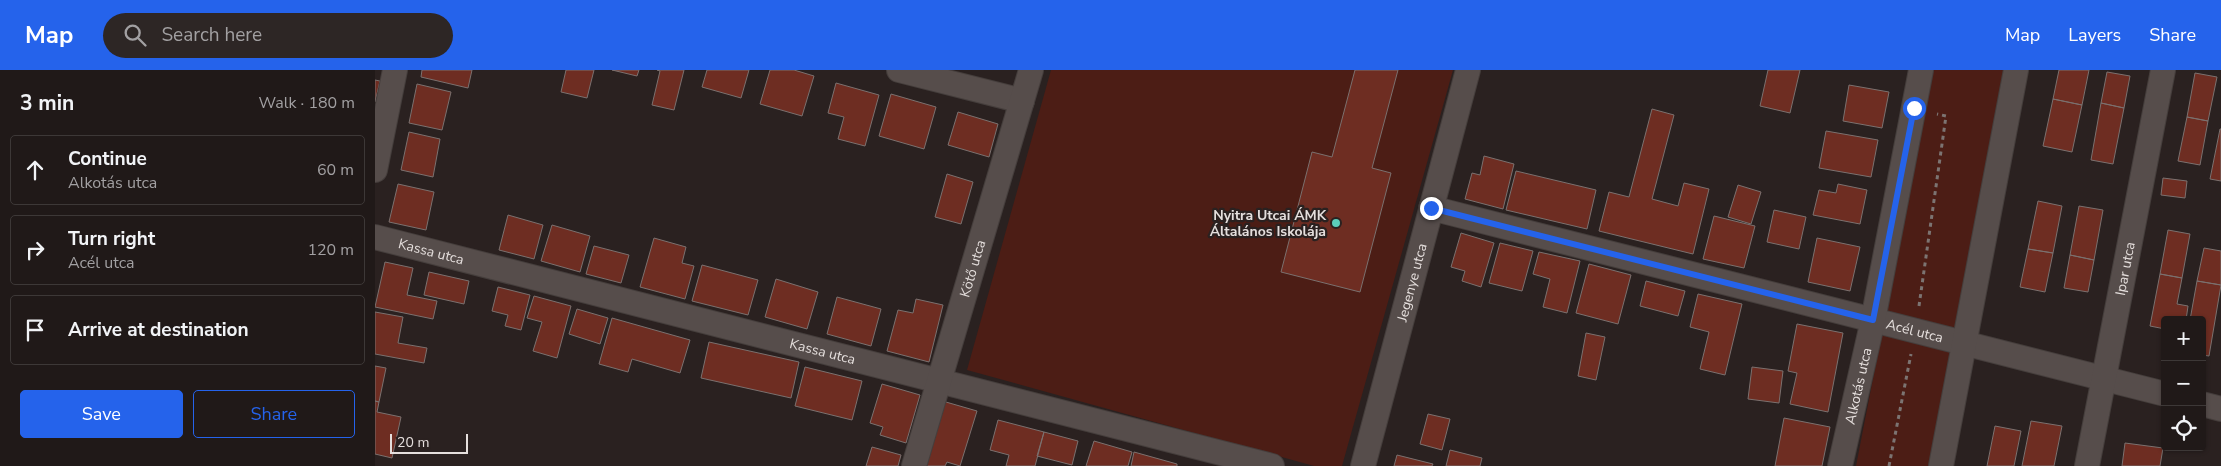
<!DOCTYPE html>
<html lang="en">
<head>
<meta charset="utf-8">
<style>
  :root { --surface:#201918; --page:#2d2625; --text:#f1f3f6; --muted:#a2a0a2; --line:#3d3837; --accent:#2563eb }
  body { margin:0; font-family:"Nunito Sans",sans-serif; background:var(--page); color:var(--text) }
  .controls { position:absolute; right:15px; bottom:15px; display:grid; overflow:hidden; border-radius:5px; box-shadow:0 1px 4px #0004 }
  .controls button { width:45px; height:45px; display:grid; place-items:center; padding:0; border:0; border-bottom:1px solid var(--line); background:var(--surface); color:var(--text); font:25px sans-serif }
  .scale { position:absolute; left:15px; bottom:12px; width:78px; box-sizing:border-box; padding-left:5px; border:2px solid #e5dfdd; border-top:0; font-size:14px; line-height:18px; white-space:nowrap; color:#e5dfdd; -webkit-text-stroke:4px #2a2120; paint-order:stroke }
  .stop { position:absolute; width:15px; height:15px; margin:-11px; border:4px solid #2563eb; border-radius:50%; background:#fff }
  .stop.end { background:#2563eb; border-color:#fff; box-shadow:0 1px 5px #0008 }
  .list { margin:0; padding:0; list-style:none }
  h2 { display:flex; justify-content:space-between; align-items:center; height:65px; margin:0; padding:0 20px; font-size:21px }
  h2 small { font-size:16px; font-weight:400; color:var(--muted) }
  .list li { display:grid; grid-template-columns:32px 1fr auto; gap:15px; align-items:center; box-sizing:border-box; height:70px; margin:0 10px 10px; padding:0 10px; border:1px solid var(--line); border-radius:5px }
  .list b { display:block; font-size:19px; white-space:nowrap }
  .list p { margin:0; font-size:16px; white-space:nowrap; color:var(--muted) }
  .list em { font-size:16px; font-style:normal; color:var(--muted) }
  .actions { display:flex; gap:10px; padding:15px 20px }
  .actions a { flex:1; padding:11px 0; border:1px solid var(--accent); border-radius:5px; text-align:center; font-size:18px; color:var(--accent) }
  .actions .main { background:var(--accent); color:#fff }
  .icon { flex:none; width:28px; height:28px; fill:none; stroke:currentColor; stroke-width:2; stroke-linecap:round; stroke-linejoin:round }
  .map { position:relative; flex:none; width:1846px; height:396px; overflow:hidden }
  header { display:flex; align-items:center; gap:30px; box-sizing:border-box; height:70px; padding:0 25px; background:var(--accent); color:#fff }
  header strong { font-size:24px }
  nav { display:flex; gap:28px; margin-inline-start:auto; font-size:18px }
  .search { width:350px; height:45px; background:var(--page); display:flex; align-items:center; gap:12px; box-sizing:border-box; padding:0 18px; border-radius:28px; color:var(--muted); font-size:19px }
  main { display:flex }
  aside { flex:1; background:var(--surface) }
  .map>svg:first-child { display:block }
</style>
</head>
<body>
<header>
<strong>Map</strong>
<div class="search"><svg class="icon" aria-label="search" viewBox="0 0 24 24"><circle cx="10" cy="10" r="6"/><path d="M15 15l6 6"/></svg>Search here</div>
<nav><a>Map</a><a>Layers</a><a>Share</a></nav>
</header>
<main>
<aside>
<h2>3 min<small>Walk · 180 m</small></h2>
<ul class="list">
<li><svg class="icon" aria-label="ahead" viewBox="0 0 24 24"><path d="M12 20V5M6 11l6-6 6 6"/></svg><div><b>Continue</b><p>Alkotás utca</p></div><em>60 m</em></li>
<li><svg class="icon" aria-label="right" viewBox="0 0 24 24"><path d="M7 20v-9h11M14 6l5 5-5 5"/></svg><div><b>Turn right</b><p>Acél utca</p></div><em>120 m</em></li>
<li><svg class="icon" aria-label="arrive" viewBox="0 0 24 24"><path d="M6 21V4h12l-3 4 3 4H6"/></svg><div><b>Arrive at destination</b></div></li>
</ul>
<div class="actions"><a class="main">Save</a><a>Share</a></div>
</aside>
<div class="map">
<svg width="1846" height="396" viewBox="0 0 1846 396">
  <rect width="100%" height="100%" fill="#2a2120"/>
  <path fill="#4c1d15" d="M676,0H1078L967,396H939L592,300Z
    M1558,0H1631L1554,396H1481Z"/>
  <path fill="#6e2d22" stroke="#7b716f" d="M47,0H97L93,18L46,7Z
    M191,0H219L212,28L186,22Z
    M237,0H264L262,6Z
    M282,0H309L299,40L277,35L285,1Z
    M332,0H374L366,28L327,17Z
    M395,0H419L439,6L427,46L385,34Z
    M980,0H1023L997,98L1016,103L985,222L906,202L937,82L957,87Z
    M1393,0H1425L1415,43L1385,36Z
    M1684,0H1714L1707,35L1678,29Z
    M1732,2L1755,6L1749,38L1726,33Z
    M1820,3L1842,7L1833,51L1812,47Z
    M0,10L5,11L0,32Z
    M461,13L504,25L490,76L463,69L469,47L453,43Z
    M42,14L76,22L67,60L34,53Z
    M1474,15L1514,22L1507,58L1468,51Z
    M516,24L561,37L549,79L504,66Z
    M1678,29L1707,35L1697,82L1668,76Z
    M1726,33L1749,38L1738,94L1716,90Z
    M1277,39L1299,45L1277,129L1303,136L1309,113L1334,119L1318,184L1224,161L1234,122L1254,127Z
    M583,42L623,54L614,87L573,75Z
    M1812,47L1833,51L1825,95L1803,91Z
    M1845,59H1846V111L1835,109Z
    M1451,61L1503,70L1496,107L1444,98Z
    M34,62L65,69L58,107L26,100Z
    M1109,86L1139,94L1128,139L1090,129L1097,103L1105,105Z
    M1141,101L1221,120L1212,159L1131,140Z
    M572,104L598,112L586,154L560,147Z
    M1788,108L1812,111L1810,128L1786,125Z
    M23,114L59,122L51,160L14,152Z
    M1463,114L1492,120L1485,154L1438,145L1444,120L1461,123Z
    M1363,115L1386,122L1376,154L1353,147Z
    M1663,131L1687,136L1678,183L1653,179Z
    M1704,136L1728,140L1719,190L1695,185Z
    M1399,140L1431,147L1424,179L1392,172Z
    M133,145L168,155L159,189L124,180Z
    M1339,146L1380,156L1369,198L1328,189Z
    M177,155L215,166L205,202L166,191Z
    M1793,160L1815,164L1807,208L1785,204Z
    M1086,163L1119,173L1106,217L1087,211L1090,201L1076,197Z
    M279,168L311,177L307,193L319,196L310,229L265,217Z
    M1442,168L1485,177L1475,221L1433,212Z
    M1125,173L1158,181L1147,221L1114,213Z
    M219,176L254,185L246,213L211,204Z
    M1829,178L1846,181V215L1822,211Z
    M1653,179L1678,183L1670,222L1645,217Z
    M1164,182L1205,191L1192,243L1168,237L1175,209L1158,204Z
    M1695,185L1719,190L1713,222L1689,218Z
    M10,192L38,198L32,225L62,231L58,249L0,237Z
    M1214,194L1256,205L1243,254L1201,243Z
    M327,195L383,210L373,245L317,231Z
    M54,202L94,211L89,234L49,225Z
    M1785,204L1807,208L1802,234L1813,236L1811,250H1790V259L1775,256Z
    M401,209L443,222L432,259L390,247Z
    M1271,211L1310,221L1303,246L1265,236Z
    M1822,211L1846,215L1834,286L1827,285V250H1815Z
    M123,217L155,225L146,260L130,256L133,245L117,241Z
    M1323,224L1367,234L1350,305L1325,299L1334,262L1315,257Z
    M159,226L196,236L182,288L158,281L167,252L152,248Z
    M462,227L506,239L496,276L452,264Z
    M541,229L568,235L554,292L512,281L523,240L538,243Z
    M202,239L233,248L225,274L194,264Z
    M0,242L28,247L23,273L52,278L49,293L0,284Z
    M237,248L315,270L305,303L257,289L253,302L224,294Z
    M1422,254L1468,263L1453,342L1415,334L1422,303L1413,301Z
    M1211,263L1230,267L1221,310L1203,306Z
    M334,272L424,292L416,328L326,308Z
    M0,296L11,298L4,332L0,331Z
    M430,297L487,311L477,350L420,336Z
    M1377,297L1408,301L1404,333L1373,329Z
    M507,314L545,325L531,373L505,365L508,357L495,353Z
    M564,330L602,341L585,396L572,392L570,396H543Z
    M0,331L4,332L2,342L26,347L17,388L0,384Z
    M1053,344L1075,349L1067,380L1045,374Z
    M1409,348L1455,357L1447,396H1400Z
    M623,350L669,362L660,396H631L634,385L615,380Z
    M1656,351L1687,356L1679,396H1647Z
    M1620,356L1646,361L1639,396H1612Z
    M669,362L703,371L697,395L662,386Z
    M719,371L757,382L753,396H711Z
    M1750,373L1788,378L1785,396H1747Z
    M497,377L526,385L523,396H491Z
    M1075,380L1107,388L1105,396H1071Z
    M759,382L802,394V396H756Z
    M1022,385L1058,394L1057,396H1019Z"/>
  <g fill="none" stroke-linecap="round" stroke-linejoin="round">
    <g stroke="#453e3c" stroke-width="26">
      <g id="street">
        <path d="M524,0L647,31"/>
        <path d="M0,100L20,0"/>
        <path id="s1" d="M1056,138L1790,324"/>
        <path id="s2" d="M0,167L897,396"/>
        <path d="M1827,334L1846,339"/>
        <path id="s3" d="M539,396L656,0"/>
        <path id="s4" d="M988,396L1093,0"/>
        <path id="s5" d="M1465,396L1498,250L1546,0"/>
        <path d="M1566,396L1641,0"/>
        <path id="s6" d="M1712,396L1788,0"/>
      </g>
    </g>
    <path stroke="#7c7472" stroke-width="3" stroke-dasharray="4 4" stroke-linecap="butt" d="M1544,236L1571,46L1562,44
      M1514,396L1536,284"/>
    <use href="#street" stroke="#564d4b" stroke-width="24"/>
  </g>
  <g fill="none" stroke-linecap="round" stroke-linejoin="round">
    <path stroke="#2563eb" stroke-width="6" d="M1056,138L1498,250L1539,38"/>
  </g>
  <circle fill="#5bcebc" stroke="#2a2120" stroke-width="2" cx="961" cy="153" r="5"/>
  <g text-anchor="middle" stroke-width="4.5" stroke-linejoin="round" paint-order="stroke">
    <g font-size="14" font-weight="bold" fill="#e5dfdd" stroke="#2a2120" text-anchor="end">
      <text x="951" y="150">Nyitra Utcai ÁMK<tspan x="951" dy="16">Általános Iskolája</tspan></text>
    </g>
    <g font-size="14" fill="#e5dfdd" stroke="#2a2120">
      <text dy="5" stroke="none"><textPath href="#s2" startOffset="58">Kassa utca</textPath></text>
      <text dy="5" stroke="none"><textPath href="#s3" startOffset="206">Kötő utca</textPath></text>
      <text dy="5" stroke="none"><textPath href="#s6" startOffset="201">Ipar utca</textPath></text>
      <text dy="5" stroke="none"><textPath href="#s4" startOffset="190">Jegenye utca</textPath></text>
      <text dy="5" stroke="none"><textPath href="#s1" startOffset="499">Acél utca</textPath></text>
      <text dy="5" stroke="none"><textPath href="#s2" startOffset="462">Kassa utca</textPath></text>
      <text dy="5" stroke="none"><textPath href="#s5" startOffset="82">Alkotás utca</textPath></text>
    </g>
  </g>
</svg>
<div class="controls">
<button>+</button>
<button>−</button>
<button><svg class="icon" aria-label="locate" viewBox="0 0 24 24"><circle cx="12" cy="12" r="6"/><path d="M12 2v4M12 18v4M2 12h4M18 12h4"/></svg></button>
</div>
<div class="scale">20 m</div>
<div class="stop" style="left:1539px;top:38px"></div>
<div class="stop end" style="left:1056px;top:138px"></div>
</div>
</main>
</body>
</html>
